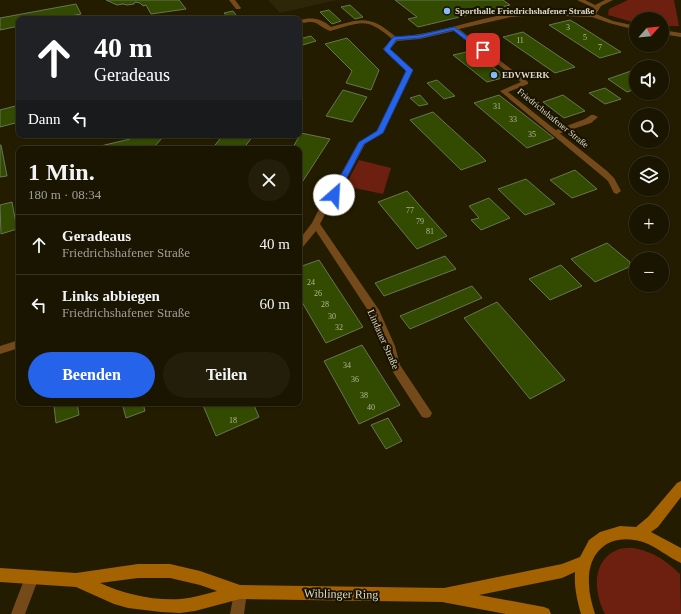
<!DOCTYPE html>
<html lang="de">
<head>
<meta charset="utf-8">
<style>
	:root { --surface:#1a1500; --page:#231e0a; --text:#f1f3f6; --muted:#9f9f99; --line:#383422; --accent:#2563eb }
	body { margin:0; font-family:"Times New Roman",serif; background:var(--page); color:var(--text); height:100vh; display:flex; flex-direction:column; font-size:15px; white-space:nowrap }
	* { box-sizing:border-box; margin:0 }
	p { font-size:13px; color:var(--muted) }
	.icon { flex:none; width:22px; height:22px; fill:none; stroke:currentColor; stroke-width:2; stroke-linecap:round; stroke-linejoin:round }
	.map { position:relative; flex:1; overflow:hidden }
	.sheet { position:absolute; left:16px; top:146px; width:286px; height:260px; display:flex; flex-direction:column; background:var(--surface); border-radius:8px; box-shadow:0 1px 3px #0004,0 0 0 1px var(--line) }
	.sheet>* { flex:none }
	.guide { position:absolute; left:16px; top:16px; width:286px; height:122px; border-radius:8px; box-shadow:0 1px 3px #0004,0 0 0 1px var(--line); background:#202124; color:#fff; overflow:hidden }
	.needle { width:26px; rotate:63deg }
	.tools { position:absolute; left:629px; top:12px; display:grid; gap:8px }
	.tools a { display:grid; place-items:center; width:40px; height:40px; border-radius:50%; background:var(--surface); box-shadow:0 1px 3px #0004,0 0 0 1px var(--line); font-size:20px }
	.pin { position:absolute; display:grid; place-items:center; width:34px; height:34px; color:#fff; margin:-17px; border-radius:8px; box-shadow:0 2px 6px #0006 }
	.me { position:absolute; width:44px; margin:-22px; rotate:26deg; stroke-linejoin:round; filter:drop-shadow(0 0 3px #0008) }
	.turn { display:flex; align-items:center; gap:14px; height:84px; padding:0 12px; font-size:18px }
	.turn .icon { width:52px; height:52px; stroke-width:2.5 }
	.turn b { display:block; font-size:28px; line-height:34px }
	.then { display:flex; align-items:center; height:38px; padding:0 12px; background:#0003; gap:8px; font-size:15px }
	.round { display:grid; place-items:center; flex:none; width:42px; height:42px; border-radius:21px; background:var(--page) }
	.overview { display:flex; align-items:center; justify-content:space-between; height:68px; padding:0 12px }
	h1 { font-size:24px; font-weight:700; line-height:30px }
	.cta { display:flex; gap:8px; margin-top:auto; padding:8px 12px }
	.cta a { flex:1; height:46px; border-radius:24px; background:var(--accent); color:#fff; font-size:16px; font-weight:700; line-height:46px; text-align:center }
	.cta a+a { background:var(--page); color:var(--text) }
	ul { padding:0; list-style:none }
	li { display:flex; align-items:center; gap:12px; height:60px; padding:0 12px; border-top:1px solid var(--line) }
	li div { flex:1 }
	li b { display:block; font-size:15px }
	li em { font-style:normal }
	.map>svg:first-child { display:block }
	.built { fill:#2d2609 }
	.green { fill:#6e2010 }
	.building { fill:#324b00; stroke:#677557 }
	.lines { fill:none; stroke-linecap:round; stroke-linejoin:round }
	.lane { fill:#744a1b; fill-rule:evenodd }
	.street { fill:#744a1b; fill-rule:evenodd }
	.secondary { fill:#a56200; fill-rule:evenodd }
	.route { fill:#2563eb; stroke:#184099 }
	.poi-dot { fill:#87bbfb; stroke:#1a1300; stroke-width:1.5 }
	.labels { text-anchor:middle; stroke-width:4; stroke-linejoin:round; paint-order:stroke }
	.number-label { font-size:8px; fill:#b4b798 }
	.far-poi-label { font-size:9px; font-weight:bold; fill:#dfdbca; stroke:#1a1300; text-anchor:start }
	.far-street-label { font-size:9px; fill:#dfdbca; stroke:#1a1300 }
	.street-label { font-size:10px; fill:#dfdbca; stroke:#1a1300 }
	.near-street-label { font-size:12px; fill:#dfdbca; stroke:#1a1300 }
</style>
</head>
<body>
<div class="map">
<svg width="681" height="614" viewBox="0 0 681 614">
	<rect width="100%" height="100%" fill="#231c00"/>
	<polygon class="built" points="268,0 337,0 280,13"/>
	<g class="green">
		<polygon points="628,0 674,0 679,26 662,26 662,19 636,19 636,23 608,15 609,9"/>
		<polygon points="359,160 391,168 383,194 345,186"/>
		<path d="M633,548C654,552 664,559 680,574L681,614H605C594,593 591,561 617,550C621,548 628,548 633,548Z"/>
	</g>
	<g class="building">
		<polygon points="106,0 179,0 186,9 151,14 146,5 143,6 140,3 135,2 134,4 127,5 123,4 117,5"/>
		<polygon points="395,0 503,0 510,5 418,27 408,19 417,17"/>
		<polygon points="76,4 81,14 55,19 19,19 19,26 0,30 0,18"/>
		<polygon points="350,5 363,17 355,19 341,7"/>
		<polygon points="329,10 341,21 332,24 320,12"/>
		<polygon points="233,11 239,19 229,19 224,13"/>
		<polygon points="570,20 577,24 621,52 600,58 549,25"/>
		<polygon points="523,32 566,61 575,67 555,73 503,37"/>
		<polygon points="311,36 316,41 299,46 299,39"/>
		<polygon points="347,38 379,70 371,90 346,83 352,71 325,44"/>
		<polygon points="641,45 653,45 657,47 649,50"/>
		<polygon points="471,51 480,57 506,77 487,82 453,55"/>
		<polygon points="631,71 636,74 636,89 627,92 608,79"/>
		<polygon points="437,80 455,96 444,99 427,83"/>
		<polygon points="605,88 621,99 605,104 589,93"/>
		<polygon points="343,90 367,97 352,122 326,116"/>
		<polygon points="420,95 428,104 419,106 410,98"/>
		<polygon points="499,95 508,102 554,138 527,148 474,103"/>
		<polygon points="563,95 585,111 564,118 543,102"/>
		<polygon points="19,105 19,122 0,127 0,110"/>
		<polygon points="433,112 479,154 486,161 461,170 410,120"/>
		<polygon points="301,133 330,139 299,187 299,149 292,149"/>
		<polygon points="133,135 165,135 152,149 88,149 130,139"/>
		<polygon points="223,135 254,135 243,149 212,149"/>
		<polygon points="0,145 1,145 7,176 0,177"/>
		<polygon points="575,170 597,189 572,198 550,180"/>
		<polygon points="526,179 555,204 525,215 498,189"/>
		<polygon points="407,191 421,207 447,236 417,249 378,202"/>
		<polygon points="489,198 510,218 481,230 471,220 479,218 469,206"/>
		<polygon points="12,202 17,229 1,234 0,205"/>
		<polygon points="607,243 630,262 629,267 595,282 571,259"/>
		<polygon points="445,256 456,269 384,296 375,283"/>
		<polygon points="319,260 363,327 326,343 299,297 299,267"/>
		<polygon points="561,265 582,286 550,300 529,279"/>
		<polygon points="472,286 482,298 410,329 400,316"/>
		<polygon points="497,302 513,320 565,380 530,399 464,318"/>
		<polygon points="362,345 400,405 359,424 324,361"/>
		<polygon points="62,403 77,403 79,415 56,423 54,406"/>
		<polygon points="122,403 143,403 145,411 126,418"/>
		<polygon points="202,403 253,403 259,417 216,436"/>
		<polygon points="388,418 402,441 386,449 371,425"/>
	</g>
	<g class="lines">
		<g class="lane">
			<polygon points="577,0 585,0 599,7 594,8"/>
			<polygon points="591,115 594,115 598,117 591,123 558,134 552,134 551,132 585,119"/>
			<polygon points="32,570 37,572 39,577 25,614 11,614 27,572"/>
			<polygon points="240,585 245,587 247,592 244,614 230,614 235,587"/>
		</g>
		<g class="street">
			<polygon points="229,0 235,0 241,8 240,9 236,9"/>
			<path d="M605,0H613L601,6L596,14L613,21L636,26V30L609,23L592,17L536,15L511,17L459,29L528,82V84L508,92L607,171L614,178L621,191L617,194L614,193L608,181L601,175L500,91L521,82L454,31L420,39L397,41L390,49L413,70L383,133L365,144L338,195L325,214L320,224L379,310L395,346L400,365L432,413L430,417L426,418L422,417L391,369L385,346L371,315L316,231L302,248L299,249V240L312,223L318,211L330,194L358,143L376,132L407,70L383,49L392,39C365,16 361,23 330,31C314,24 319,19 299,24V20C312,17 321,18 331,27C363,18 370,15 396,37C436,34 472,20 511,13C537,9 564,12 591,13L595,5Z"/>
			<polygon points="662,30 681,33 681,37 662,34"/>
			<polygon points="19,340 19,348 0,354 0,346"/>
		</g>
		<path class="secondary" d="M681,481V497L658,527L651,532L681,548V563C668,557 657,547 643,542C611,532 587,550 589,584C589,594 592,604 595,614H581C577,600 574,587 575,572L562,578L479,595L544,607L549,609L551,614H506L442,602L240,599L195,611L180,613L161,612L128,608L114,604L76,587L0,582V568L76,573L138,564H170L200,571L240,585L444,588L562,564L580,557L589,540L600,532L620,526L636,527L648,517L677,483ZM138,578H170L200,585L217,591C205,594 193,598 181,599C154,601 124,594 100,583Z"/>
	</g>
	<polygon class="route" points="454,27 485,49 485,52 481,52 453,30 420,38 396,40 390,49 413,70 383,133 364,144 338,195 337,197 332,197 330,195 359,142 377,131 406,71 384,50 384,49 393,37 420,35"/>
	<g class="poi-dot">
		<circle cx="447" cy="11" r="4"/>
		<circle cx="494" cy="75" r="4"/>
	</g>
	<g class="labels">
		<g class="number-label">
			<text x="568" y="30">3</text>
			<text x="585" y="40">5</text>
			<text x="520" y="43">11</text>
			<text x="600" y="50">7</text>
			<text x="497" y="109">31</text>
			<text x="513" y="122">33</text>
			<text x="532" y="137">35</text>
			<text x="410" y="213">77</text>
			<text x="420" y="224">79</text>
			<text x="430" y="234">81</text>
			<text x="311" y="285">24</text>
			<text x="318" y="296">26</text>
			<text x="325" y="307">28</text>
			<text x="332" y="319">30</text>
			<text x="339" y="330">32</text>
			<text x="347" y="368">34</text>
			<text x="355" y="382">36</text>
			<text x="364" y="398">38</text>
			<text x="371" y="410">40</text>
			<text x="233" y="423">18</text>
		</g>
		<g class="far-poi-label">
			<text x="455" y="14">Sporthalle Friedrichshafener Straße</text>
			<text x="502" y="78">EDVWERK</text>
		</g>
		<g class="far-street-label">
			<text transform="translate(553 118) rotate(39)" y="3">Friedrichshafener Straße</text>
		</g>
		<g class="street-label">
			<text transform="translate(384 339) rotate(66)" y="4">Lindauer Straße</text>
		</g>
		<g class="near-street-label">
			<text transform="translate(341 594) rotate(1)" y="4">Wiblinger Ring</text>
		</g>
	</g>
</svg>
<div class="tools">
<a><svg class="needle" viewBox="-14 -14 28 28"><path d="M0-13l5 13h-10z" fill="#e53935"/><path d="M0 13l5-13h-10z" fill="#9f9f99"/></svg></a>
<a><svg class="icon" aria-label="sound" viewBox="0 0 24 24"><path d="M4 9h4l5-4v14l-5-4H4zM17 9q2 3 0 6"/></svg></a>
<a><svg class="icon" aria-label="search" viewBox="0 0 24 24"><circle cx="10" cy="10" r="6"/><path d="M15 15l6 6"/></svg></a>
<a><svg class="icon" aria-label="layers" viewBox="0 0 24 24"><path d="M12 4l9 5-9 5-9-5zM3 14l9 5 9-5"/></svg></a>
<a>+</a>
<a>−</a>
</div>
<div class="pin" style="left:483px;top:50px;background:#d93025"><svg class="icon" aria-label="arrive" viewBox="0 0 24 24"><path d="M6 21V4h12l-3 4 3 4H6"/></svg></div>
<svg class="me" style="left:334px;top:195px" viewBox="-20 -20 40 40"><circle r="19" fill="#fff"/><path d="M0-13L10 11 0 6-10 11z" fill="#2563eb"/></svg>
<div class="guide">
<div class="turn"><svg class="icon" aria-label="ahead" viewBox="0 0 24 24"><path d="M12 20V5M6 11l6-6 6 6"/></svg><div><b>40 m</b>Geradeaus</div></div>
<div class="then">Dann<svg class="icon" aria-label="left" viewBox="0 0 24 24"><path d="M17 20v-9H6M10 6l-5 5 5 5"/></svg></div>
</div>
<section class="sheet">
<div class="overview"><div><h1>1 Min.</h1><p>180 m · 08:34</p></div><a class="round"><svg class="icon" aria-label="close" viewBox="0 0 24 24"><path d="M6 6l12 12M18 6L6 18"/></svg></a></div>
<ul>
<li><svg class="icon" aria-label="ahead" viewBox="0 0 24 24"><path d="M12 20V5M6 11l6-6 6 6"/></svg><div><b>Geradeaus</b><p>Friedrichshafener Straße</p></div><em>40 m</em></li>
<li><svg class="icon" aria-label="left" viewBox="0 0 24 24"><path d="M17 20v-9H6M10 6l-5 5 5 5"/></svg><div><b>Links abbiegen</b><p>Friedrichshafener Straße</p></div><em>60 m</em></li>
</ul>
<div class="cta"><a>Beenden</a><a>Teilen</a></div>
</section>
</div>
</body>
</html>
